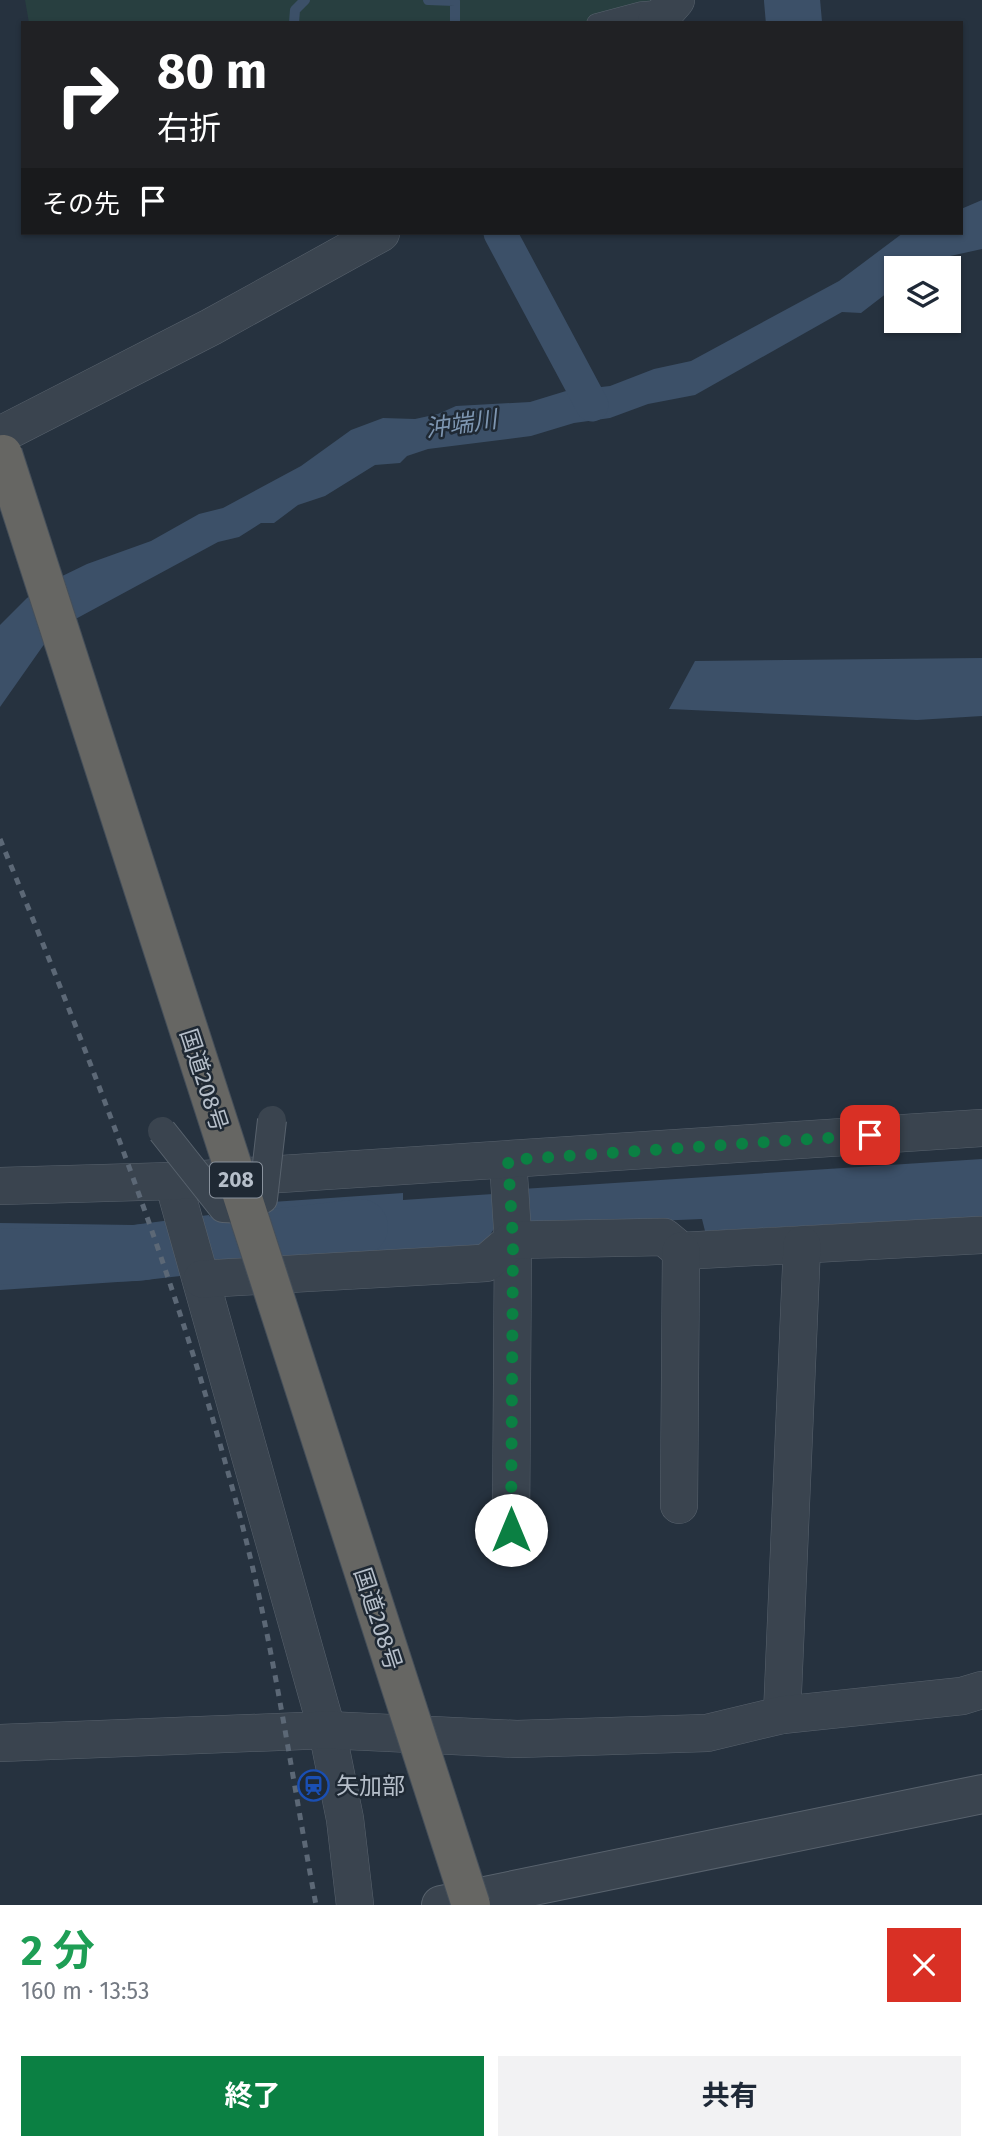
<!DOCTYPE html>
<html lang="ja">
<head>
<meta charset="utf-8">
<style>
	:root { --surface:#fff; --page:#f2f2f3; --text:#1f2937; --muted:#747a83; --accent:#0b8043 }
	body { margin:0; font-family:"Fira Sans","Noto Sans JP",sans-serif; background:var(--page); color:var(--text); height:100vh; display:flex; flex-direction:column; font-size:26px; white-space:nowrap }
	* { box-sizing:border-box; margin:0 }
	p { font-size:23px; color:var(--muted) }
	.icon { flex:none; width:38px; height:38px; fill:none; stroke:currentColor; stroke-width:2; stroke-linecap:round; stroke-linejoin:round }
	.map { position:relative; height:1905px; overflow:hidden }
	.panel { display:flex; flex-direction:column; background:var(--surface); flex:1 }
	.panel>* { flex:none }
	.top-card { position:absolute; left:21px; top:21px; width:942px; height:214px; border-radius:0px; box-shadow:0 2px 5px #0004; background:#202124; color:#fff; overflow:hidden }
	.fabs { position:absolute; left:884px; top:256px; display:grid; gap:14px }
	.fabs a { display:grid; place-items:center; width:77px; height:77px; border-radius:0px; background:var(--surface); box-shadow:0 2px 5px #0004; font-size:35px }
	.pin { position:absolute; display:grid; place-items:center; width:60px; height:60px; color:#fff; margin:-30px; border-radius:14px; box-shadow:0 4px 10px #0006 }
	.me { position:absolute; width:77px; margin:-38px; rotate:0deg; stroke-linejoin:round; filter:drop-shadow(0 0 5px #0008) }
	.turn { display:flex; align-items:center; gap:24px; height:147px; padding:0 21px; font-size:32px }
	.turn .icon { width:91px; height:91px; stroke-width:2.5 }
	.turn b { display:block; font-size:49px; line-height:60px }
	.then { display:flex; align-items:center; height:66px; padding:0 21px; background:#0003; gap:14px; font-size:26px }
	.round { display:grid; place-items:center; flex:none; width:74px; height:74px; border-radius:0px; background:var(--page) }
	.headline { display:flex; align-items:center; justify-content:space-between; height:119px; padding:0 21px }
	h1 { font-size:42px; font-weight:700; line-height:52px; color:#1e9e55 }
	.button { display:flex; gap:14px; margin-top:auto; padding:14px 21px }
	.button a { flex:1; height:80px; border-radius:0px; background:var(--accent); color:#fff; font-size:28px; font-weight:700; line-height:80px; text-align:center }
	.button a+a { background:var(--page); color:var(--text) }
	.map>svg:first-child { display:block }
	.green { fill:#283f40 }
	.water { fill:#3c5068 }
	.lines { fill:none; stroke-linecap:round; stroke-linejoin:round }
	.stream { stroke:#3c5068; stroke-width:10 }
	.canal { stroke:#3c5068; stroke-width:33 }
	.river { stroke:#3c5068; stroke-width:56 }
	.service-casing { stroke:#58626d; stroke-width:19 }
	.minor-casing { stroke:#58626d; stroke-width:38 }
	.tertiary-casing { stroke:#58626d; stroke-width:40 }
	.service { stroke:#3a444f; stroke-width:18 }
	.minor { stroke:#3a444f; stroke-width:37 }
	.tertiary { stroke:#3a444f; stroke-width:38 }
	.rail { stroke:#5c6876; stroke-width:5; stroke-dasharray:7 7; stroke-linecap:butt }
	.pedestrian-bridge-casing { stroke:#58626d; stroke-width:30; stroke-linecap:butt }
	.trunk-bridge-casing { stroke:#454f5a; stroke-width:40; stroke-linecap:butt }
	.pedestrian-bridge { stroke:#3a444f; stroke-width:28 }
	.trunk-bridge { stroke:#666663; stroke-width:38 }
	.route { stroke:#0b8043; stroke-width:12; stroke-dasharray:0 21.6 }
	.labels { text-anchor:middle; stroke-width:5; stroke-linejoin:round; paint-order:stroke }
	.shield { fill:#1f2934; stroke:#89929d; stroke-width:2 }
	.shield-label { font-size:21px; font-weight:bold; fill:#b6bfca }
	.street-label { font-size:23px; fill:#b6bfca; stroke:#1f2934 }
	.poi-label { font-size:23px; fill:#b6bfca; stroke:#1f2934; text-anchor:start }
	.water-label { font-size:24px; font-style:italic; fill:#7e96b1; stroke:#1f2934 }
</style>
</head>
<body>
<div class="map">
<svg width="982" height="1905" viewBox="0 0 982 1905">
	<rect width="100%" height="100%" fill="#26323f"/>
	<polygon class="green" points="25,0 655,0 633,23 29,23"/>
	<g class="water">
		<polygon points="982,200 982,249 923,262 915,268 896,268 896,286 861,313 842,312 695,395 648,404 610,418 574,423 531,436 428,449 407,456 400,463 375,465 325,496 298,505 274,523 261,523 239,537 218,542 70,622 45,643 0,707 0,625 27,598 52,581 87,564 151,541 199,514 223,508 301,466 351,430 383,418 415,419 438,414 456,406 530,402 566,391 610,386 654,369 691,361 839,281 903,233 961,233 961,209"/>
		<polygon points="982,658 982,716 917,720 669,709 695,661"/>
		<polygon points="982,1159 982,1217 705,1231 702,1219 536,1226 526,1217 522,1189"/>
		<polygon points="403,1193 403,1200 493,1194 495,1227 482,1248 294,1261 272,1202"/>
		<polygon points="209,1215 225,1264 147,1280 0,1290 0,1223 133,1225"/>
	</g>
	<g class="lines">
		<g class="stream">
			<polyline points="428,0 455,1 455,23"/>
			<polyline points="294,23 295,10 305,0"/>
		</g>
		<polyline class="canal" points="500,233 592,405"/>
		<g class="river">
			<polyline points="792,0 794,23"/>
			<polyline points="0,1257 136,1253 360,1227"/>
		</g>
		<defs>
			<polyline id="service" points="596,23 641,11 665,9"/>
			<g id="minor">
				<polyline points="656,23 676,0"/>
				<polyline points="0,435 211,327 381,233"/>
				<polyline points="508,1160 513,1240 511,1529"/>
				<polyline points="173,1181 327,1730 345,1819 355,1905"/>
				<polyline points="0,1186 173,1181 982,1128"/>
				<polyline points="202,1279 486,1263 513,1240 664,1237 681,1251 982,1235"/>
				<polyline points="679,1505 681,1251"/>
				<polyline points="782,1715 802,1245"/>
				<polyline points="0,1743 327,1730 517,1739 707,1733 782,1715 962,1696 982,1690"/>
			</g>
			<polyline id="tertiary" points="441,1905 982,1794"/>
		</defs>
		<use href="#service" class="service-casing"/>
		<use href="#minor" class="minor-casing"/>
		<use href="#tertiary" class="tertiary-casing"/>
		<use href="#service" class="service"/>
		<use href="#minor" class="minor"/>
		<use href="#tertiary" class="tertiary"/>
		<path class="rail" d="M0,839C91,1059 177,1279 238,1509C273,1639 291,1773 316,1905"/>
		<defs>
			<polyline id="pedestrian-bridge" points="162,1131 223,1208 245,1209 263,1199 272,1120"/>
			<polyline id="trunk-bridge" points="3,454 471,1905"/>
		</defs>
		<use href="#pedestrian-bridge" class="pedestrian-bridge-casing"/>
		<use href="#trunk-bridge" class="trunk-bridge-casing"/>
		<use href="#pedestrian-bridge" class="pedestrian-bridge"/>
		<use href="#trunk-bridge" class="trunk-bridge"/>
	</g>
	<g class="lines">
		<polyline class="route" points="511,1530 513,1240 508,1160 870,1135"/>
	</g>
	<defs>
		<symbol id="station-ring" viewBox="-11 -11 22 22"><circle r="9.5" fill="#1f2934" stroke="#1a4fb4" stroke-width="1.5"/><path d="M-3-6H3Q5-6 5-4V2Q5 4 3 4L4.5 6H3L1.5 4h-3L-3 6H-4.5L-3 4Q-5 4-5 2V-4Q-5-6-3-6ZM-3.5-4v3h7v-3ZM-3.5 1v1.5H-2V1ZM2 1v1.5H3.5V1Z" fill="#1a4fb4"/></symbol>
	</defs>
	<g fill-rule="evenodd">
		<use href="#station-ring" x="296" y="1768" width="35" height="35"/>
	</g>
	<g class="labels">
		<rect class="shield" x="210" y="1162.5" width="52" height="35" rx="5"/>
		<g class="shield-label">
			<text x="236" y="1187">208</text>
		</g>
		<g class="street-label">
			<text transform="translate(204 1080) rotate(72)" y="8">国道208号</text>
			<text transform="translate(378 1619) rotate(72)" y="8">国道208号</text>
		</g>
		<g class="poi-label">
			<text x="336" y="1794">矢加部</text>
		</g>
		<g class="water-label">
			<text transform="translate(461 424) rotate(-8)" y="8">沖端川</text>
		</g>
	</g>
</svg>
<div class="fabs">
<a><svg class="icon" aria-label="layers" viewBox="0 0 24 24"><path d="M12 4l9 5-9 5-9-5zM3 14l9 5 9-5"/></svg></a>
</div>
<div class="pin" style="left:870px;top:1135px;background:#d93025"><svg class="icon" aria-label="arrive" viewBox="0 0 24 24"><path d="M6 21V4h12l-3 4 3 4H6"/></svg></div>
<svg class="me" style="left:511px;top:1530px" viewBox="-20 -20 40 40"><circle r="19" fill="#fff"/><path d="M0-13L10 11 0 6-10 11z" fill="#0b8043"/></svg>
<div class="top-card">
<div class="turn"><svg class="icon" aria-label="right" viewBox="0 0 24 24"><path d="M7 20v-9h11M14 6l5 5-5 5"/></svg><div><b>80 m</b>右折</div></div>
<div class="then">その先<svg class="icon" aria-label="arrive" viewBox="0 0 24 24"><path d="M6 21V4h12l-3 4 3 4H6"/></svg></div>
</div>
</div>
<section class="panel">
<div class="headline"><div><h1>2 分</h1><p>160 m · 13:53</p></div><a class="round" style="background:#d93025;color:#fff"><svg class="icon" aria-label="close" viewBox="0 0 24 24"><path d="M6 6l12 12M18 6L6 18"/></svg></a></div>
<div class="button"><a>終了</a><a>共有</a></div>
</section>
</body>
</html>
